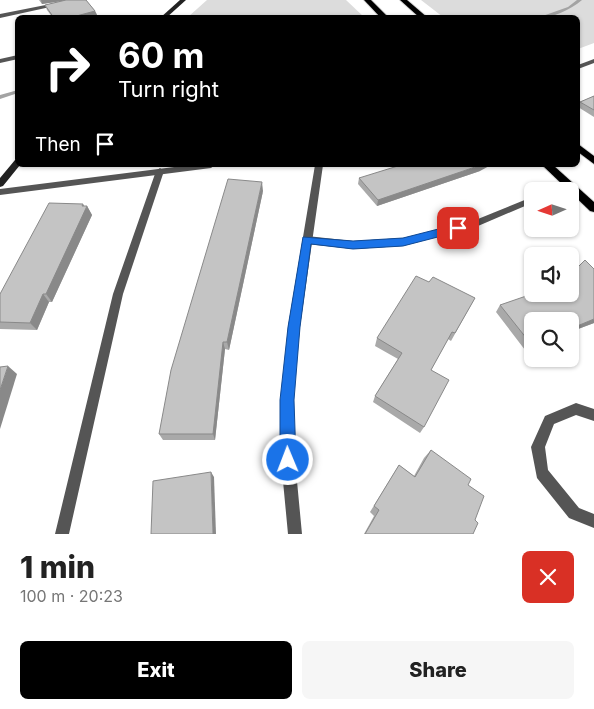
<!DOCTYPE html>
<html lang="en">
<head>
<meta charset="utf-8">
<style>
	:root { --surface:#fff; --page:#f6f6f6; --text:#222; --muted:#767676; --accent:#000 }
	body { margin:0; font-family:Inter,sans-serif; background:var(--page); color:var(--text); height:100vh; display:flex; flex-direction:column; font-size:19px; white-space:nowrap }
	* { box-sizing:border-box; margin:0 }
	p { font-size:16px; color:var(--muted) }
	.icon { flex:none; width:28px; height:28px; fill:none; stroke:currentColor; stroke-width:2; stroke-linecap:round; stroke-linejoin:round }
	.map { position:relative; height:534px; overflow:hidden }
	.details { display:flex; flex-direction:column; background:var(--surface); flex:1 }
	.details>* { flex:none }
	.guide { position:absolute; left:15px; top:15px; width:565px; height:152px; border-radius:8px; box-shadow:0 1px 4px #0004; background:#000; color:#fff; overflow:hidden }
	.needle { width:32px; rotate:267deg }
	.buttons { position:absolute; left:524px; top:182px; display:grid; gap:10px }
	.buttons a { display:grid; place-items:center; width:55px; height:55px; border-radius:8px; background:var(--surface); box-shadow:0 1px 4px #0004; font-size:25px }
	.pin { position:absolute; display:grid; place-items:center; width:42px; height:42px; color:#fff; margin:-21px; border-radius:10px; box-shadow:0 2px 8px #0006 }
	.me { position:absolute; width:55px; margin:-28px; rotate:359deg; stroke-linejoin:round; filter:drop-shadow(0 0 4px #0008) }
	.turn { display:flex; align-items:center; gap:18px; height:105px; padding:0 20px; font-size:22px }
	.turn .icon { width:65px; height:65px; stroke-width:2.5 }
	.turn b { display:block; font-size:35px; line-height:42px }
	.then { display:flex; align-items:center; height:48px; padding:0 20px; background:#0003; gap:10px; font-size:19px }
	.round { display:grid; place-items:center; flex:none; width:52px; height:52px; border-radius:8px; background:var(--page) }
	.headline { display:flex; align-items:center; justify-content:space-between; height:85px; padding:0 20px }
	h1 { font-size:30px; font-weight:800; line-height:38px }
	.primary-button { display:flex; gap:10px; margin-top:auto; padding:10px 20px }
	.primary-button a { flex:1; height:58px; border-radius:8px; background:var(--accent); color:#fff; font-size:20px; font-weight:800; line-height:58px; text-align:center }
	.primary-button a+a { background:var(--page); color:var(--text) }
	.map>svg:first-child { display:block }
	.green { fill:#dcdcdc }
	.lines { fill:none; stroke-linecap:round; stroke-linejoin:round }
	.stream { fill:#a3a3a3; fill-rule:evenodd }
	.primary-casing { stroke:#dbdbdb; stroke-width:2 }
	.lane { fill:#555; fill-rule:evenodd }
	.street { fill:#555; fill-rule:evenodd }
	.secondary { fill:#222; fill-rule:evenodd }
	.primary { fill:#000; fill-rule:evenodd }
	.wall { fill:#a9a9a9 }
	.shaded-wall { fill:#898989 }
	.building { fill:#c4c4c4; stroke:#898989 }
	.route { fill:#1a73e8; stroke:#114b97 }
</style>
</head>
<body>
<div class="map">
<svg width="594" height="534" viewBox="0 0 594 534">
	<rect width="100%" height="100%" fill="#fff"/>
	<g class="green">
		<polygon points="207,0 346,0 364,17 188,17"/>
		<polygon points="421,0 594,0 594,43 578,49 578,18 443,17"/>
	</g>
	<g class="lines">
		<g class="stream">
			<path d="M577,0H582C570,10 553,18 537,18L568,7Z"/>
			<polygon points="18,90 18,93 0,99 0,95"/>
		</g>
		<defs>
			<g id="primary">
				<polygon points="364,0 371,0 389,18 381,18"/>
				<polygon points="400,0 407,0 428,18 420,18"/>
				<polygon points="578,144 594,156 594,164 578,152"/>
				<polygon points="542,165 553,165 594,202 594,212 590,211"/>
			</g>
		</defs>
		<use href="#primary" class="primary-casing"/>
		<g class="lane">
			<polygon points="18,55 18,59 0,63 0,59"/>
			<polygon points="160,168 164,171 123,294 69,534 55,534 113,294 156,171"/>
			<path d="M569,182L572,183L573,185C567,191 558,192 550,191L551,189Z"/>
			<polygon points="532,197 532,203 478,226 403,246 353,249 307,244 302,240 307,236 353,241 403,238 473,221"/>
		</g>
		<g class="street">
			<polygon points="71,0 82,0 0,18 0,14"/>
			<polygon points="594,59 594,63 578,69 578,65"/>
			<polygon points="190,165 215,165 211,168 0,195 0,189"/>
			<polygon points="315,165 323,165 300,327 293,400 295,460 302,534 288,534 281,460 281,400 288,327"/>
			<polygon points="576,403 594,409 594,421 576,415 554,424 545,447 548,470 579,508 594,514 594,528 569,518 537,478 531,447 545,416"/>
		</g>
		<g class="secondary">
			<polygon points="180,0 186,0 166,18 160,18"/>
			<polygon points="15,160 18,160 18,165 20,165 3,186 0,187 0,178"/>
		</g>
		<use href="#primary" class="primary"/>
	</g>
	<g class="wall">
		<polygon points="39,0 86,0 95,11 97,15 88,18 53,18 47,10 45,5 62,1 42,4"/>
		<polygon points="594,96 594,117 578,107 580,102"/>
		<polygon points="480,171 377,206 358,184 359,178"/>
		<polygon points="263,191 229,350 225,349 215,440 163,440 159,434"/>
		<polygon points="84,206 87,206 92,215 52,302 49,302 37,330 0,329 0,294"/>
		<polygon points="585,260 594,323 570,332 570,321 532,321 532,347 525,350 496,312 500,305 570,294 570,275"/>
		<polygon points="429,282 475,298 451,341 448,339 431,370 424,427 420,433 373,402 375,396 398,359 375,346 377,338"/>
		<polygon points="431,450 468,485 475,520 473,534 364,534 374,516 370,512 399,465 414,476 424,458"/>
	</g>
	<g class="shaded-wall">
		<polygon points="41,0 68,0 42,4"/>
		<polygon points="95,11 97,15 88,18 69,18"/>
		<polygon points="481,165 491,165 480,171 377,206 378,200"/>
		<polygon points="262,182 263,191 229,350 227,342"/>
		<polygon points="83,204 86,209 87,206 92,215 52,302 46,294"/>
		<polygon points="43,294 49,302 37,330 30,323"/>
		<polygon points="594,319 594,323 570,332 570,329"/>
		<polygon points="223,342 225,349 215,440 213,434"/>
		<polygon points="532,343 532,347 525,350"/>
		<polygon points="8,366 17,374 0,429 0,390"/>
		<polygon points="211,472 214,477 216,534 213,534"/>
	</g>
	<g class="building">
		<polygon points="66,0 86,0 95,11 69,18 54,18 45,5"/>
		<polygon points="594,96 594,110 580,102"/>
		<polygon points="401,165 481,165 378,200 359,178"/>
		<polygon points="228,179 262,182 227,342 223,342 213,434 159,434 171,370"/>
		<polygon points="49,203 83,204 82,206 87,206 46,294 43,294 30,323 0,322 0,294"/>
		<polygon points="585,260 594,269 594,319 570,329 570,321 532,321 532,343 531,344 500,305 532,294 570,294 570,280 577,278 572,273"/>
		<polygon points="416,276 429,282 433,277 475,298 455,333 452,332 431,370 449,380 424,427 375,396 402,353 377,338"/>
		<polygon points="8,366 0,390 0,367"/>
		<polygon points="431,450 471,479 468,485 484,496 475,520 478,523 473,534 365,534 379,510 374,506 399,465 415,477"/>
		<polygon points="211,472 213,534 151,534 153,481"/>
	</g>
	<polygon class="route" points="458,224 461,226 463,228 461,231 403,246 353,249 311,244 300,327 294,400 296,460 293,466 288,468 283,466 280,460 280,400 288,327 303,237 353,241 403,238"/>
</svg>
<div class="buttons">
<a><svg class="needle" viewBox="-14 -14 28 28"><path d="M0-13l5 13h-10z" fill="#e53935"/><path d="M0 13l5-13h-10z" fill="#767676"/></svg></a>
<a><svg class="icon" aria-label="sound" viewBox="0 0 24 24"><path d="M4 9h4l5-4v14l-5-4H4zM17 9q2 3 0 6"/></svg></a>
<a><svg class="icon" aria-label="search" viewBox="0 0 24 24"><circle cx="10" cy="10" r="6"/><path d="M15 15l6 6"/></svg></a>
</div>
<div class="pin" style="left:458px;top:228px;background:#d93025"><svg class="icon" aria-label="arrive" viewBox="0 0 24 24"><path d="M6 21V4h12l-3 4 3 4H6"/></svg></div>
<svg class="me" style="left:288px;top:460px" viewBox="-20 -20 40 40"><circle r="17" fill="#1a73e8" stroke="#fff" stroke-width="3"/><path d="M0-11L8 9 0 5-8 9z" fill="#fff"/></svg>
<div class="guide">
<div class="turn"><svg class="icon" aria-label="right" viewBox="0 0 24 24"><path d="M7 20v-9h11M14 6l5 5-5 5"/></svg><div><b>60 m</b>Turn right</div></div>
<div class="then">Then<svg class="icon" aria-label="arrive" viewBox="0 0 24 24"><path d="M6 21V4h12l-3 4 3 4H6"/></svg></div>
</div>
</div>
<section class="details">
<div class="headline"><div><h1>1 min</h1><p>100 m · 20:23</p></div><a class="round" style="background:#d93025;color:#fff"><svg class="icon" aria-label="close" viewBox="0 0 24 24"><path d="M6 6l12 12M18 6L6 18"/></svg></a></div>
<div class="primary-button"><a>Exit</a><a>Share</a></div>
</section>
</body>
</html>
